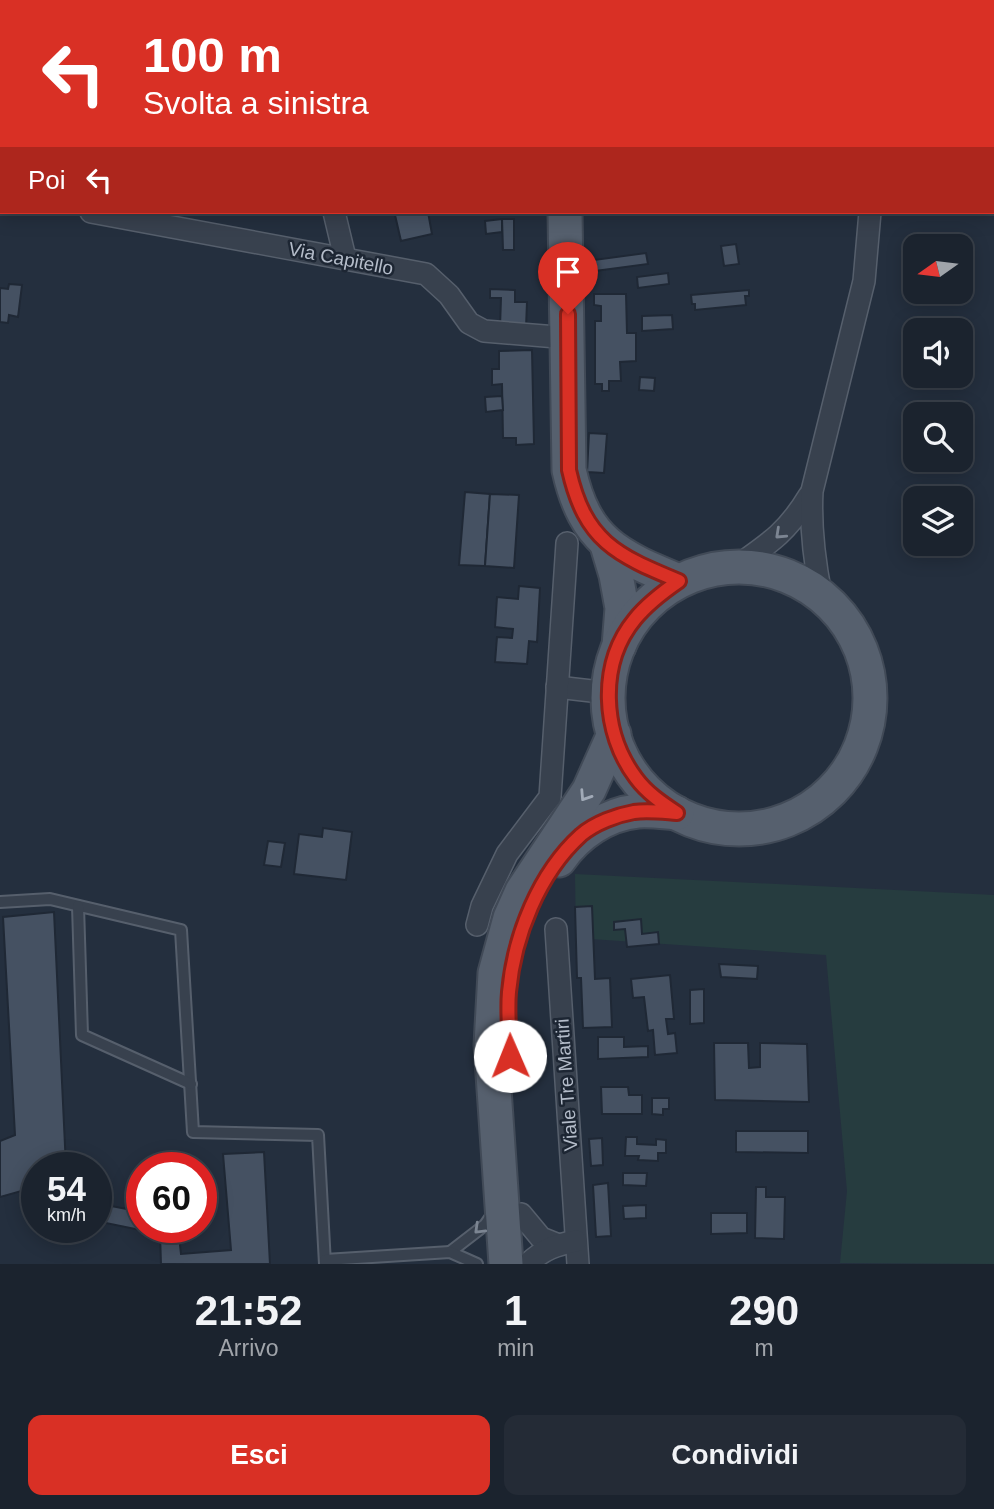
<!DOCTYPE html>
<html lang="it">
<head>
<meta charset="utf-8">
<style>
	:root { --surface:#1b232e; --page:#242b36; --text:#f1f3f6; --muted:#a0a4aa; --line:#39404a; --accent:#d93025 }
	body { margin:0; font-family:Helvetica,sans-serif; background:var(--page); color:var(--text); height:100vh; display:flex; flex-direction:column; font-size:26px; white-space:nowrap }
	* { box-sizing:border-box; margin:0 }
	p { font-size:23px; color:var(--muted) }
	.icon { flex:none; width:38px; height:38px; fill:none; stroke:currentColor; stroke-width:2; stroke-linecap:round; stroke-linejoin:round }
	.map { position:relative; height:1264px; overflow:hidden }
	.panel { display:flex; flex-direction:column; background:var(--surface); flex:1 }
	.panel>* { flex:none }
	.hud { position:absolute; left:0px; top:0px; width:994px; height:214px; box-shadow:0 4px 18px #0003,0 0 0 2px var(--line); background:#d93025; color:#fff; overflow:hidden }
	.needle { width:46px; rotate:256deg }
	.buttons { position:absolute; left:903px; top:234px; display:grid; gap:14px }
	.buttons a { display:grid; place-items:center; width:70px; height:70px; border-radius:14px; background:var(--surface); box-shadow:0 4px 18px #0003,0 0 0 2px var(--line); font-size:35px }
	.speed { position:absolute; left:21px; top:1152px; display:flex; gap:14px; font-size:35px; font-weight:700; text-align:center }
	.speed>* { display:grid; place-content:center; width:91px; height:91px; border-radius:50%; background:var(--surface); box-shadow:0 4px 18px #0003,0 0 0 2px var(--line); line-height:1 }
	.speed small { font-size:18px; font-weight:400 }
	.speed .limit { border:10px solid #d22; background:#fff; color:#111 }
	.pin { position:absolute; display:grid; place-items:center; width:60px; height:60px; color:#fff; margin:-72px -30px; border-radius:50% 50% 50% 0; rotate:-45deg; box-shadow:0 0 7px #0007 }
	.pin .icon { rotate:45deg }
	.me { position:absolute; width:77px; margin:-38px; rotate:359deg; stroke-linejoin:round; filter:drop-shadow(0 0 5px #0008) }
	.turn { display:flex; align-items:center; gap:24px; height:147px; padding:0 28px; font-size:32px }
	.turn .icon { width:91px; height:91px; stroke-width:2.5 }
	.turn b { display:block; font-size:49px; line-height:60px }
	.then { display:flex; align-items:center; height:66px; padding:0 28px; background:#0003; gap:14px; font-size:26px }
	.eta { display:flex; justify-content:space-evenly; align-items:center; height:119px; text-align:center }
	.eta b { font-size:42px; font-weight:700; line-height:49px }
	.button { display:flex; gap:14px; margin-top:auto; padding:14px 28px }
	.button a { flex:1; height:80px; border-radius:14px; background:var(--accent); color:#fff; font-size:28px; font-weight:700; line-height:80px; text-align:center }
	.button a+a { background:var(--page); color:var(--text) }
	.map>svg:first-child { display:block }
	.green { fill:#263c3f }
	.building { fill:#455162; stroke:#1f2835; stroke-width:2 }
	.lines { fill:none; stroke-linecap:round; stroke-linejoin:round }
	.service-casing { stroke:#565f6c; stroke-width:14 }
	.minor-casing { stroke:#565f6c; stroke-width:24 }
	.primary-casing { stroke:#414a57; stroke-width:37 }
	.service { stroke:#38414e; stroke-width:10 }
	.minor { stroke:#38414e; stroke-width:21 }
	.primary { stroke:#56606e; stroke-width:33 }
	.oneway { stroke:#7c8592 }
	.oneway2 { stroke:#a1aab7 }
	.route-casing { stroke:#8d1f18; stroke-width:18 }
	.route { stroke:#d93025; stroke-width:12 }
	.labels { text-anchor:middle; stroke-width:5; stroke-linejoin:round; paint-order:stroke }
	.street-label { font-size:19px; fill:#b4bcc9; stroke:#1d2633 }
</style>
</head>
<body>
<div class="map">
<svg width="994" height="1264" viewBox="0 0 994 1264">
	<rect width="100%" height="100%" fill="#242f3e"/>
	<polygon class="green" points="575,874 994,895 994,1264 840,1263 847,1191 826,955 576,938"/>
	<g class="building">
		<polygon points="409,212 428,212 432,234 401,241 395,215"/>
		<polygon points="502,219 502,232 486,234 485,221"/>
		<polygon points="502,219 514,219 514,250 503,250"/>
		<polygon points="736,244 739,264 724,266 721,246"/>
		<polygon points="646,253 648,264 580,273 579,262"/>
		<polygon points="668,273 669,284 638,288 637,277"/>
		<polygon points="9,284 22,285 18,317 9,315 8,323 0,322 0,288 8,289"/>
		<polygon points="490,289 515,290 515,302 527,302 526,328 500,327 501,298 490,298"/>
		<polygon points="749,290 749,296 745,296 746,305 695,310 695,304 692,304 691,295"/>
		<polygon points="594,294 626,294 627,333 636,333 636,361 620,362 621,381 609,381 609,391 602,391 602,384 595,384 595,321 601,321 601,306 594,305"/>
		<polygon points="672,315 673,329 642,331 642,316"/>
		<polygon points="532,350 534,444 516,445 516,438 503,438 502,384 492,385 492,369 499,369 499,351"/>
		<polygon points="640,377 655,378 654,391 639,390"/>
		<polygon points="502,396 503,410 486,412 485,397"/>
		<polygon points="589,433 607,434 604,473 587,472"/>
		<polygon points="465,492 490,494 485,566 459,565"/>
		<polygon points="490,494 519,495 514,568 485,566"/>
		<polygon points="519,586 540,588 537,642 529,641 527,664 495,662 497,637 512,638 513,629 495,627 497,597 518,599"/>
		<polygon points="323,828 352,832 346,880 294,874 299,834 322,837"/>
		<polygon points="268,841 285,843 281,867 264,865"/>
		<polygon points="592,906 595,979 610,978 612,1027 583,1028 581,978 577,978 575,907"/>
		<polygon points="54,912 66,1167 37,1167 37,1208 33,1208 32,1188 0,1197 0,1141 15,1135 3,917"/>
		<polygon points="641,919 642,934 658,932 659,944 627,947 625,929 614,930 614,922"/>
		<polygon points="719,964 758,966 757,979 721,977"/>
		<polygon points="670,975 674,1019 666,1019 668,1034 675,1033 677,1053 655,1055 653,1030 648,1031 644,997 633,998 631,979"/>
		<polygon points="704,989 704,1023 690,1024 690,990"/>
		<polygon points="598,1037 624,1037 624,1047 648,1046 648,1057 598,1059"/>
		<polygon points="714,1043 748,1043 749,1068 760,1067 760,1043 807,1044 809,1102 715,1100"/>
		<polygon points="601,1087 628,1087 629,1095 642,1095 642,1114 602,1114"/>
		<polygon points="652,1098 669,1098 669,1109 663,1109 663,1115 652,1114"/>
		<polygon points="736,1131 808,1131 808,1153 736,1152"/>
		<polygon points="626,1137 637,1137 637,1144 656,1145 656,1139 666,1140 666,1153 658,1153 658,1161 638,1160 639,1156 625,1156"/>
		<polygon points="602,1138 603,1165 591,1166 589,1139"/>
		<polygon points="264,1152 270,1264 161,1264 160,1234 96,1221 96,1203 142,1212 142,1227 178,1227 181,1254 231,1250 223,1154"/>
		<polygon points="623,1173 647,1173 646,1186 623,1185"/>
		<polygon points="608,1183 611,1236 596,1237 593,1185"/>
		<polygon points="756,1187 766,1187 766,1197 785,1197 784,1239 755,1238"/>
		<polygon points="646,1205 646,1218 624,1219 623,1206"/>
		<polygon points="711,1213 747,1213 747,1233 711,1234"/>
	</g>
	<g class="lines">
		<defs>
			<g id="service">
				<polyline points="768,0 769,2"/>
				<polyline points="992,166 994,166"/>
				<polyline points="0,902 50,899 181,930 193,1132 318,1135 325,1264"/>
				<polyline points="78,906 82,1035 191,1084"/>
				<polyline points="450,1252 485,1225 494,1212"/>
				<polyline points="325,1260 450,1252 477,1264"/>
			</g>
			<g id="minor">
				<polyline points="287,0 287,2"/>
				<polyline points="73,2 74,0"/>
				<polyline points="0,111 2,108"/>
				<polyline points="0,195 2,195"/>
				<polyline points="91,212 426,274 449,295 469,323 484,331 569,338"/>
				<polyline points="334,212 345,258"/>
				<path d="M737,566C770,543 788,531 809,496"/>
				<path d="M821,595C814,559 810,527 812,491L864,281L870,212"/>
				<polyline points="557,687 609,693"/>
				<polyline points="477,925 482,906 507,854 550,797 567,543"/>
				<polyline points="556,929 578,1264"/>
				<polyline points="521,1214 541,1238 556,1244"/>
				<path d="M528,1264C543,1249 556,1245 576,1241"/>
			</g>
			<g id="primary">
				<polyline points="553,0 553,2"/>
				<path d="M565,212L569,470C585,541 616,555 679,581"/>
				<polyline points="607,545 616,575 622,608 619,646"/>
				<circle cx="739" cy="698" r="131"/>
				<path d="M559,860C577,834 606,814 638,811C650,810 664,812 677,813"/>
				<polyline points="506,1264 491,1045 495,973 510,918 522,891 589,790 614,734"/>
			</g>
		</defs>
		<use href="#service" class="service-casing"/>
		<use href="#minor" class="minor-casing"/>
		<use href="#primary" class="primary-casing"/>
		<use href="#service" class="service"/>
		<use href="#minor" class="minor"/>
		<use href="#primary" class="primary"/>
	</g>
	<defs><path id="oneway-chevron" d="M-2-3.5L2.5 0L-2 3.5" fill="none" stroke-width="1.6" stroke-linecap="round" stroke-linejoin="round" transform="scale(1.75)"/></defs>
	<g class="oneway">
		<use href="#oneway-chevron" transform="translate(780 534) rotate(137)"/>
		<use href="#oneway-chevron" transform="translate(479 1229) rotate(136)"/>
	</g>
	<use class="oneway2" href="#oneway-chevron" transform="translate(585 796) rotate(123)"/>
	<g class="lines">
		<defs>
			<path id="route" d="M510,1056C510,1035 507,1013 509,992C514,936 539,873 581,835C595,823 617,815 634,812C648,810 663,812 677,813C662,803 647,793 636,778C602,733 598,664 635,619C648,603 663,592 679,581C616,555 585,541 569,470L568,314"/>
		</defs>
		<use href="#route" class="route-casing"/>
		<use href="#route" class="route"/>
	</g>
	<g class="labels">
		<g class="street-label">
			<text transform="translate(341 258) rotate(11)" y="7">Via Capitello</text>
			<text transform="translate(566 1085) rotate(-94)" y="7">Viale Tre Martiri</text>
		</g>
	</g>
</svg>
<div class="buttons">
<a><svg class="needle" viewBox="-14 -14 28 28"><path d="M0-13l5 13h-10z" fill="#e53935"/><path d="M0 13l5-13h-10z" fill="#a0a4aa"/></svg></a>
<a><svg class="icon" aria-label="sound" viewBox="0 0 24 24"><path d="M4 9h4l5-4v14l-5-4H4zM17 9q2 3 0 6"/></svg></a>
<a><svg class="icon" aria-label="search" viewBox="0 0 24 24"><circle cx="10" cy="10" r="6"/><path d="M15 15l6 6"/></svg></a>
<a><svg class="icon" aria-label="layers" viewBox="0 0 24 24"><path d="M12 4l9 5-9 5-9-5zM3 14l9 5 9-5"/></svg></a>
</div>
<div class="speed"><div>54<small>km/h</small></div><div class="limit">60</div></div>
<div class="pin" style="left:568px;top:314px;background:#d93025"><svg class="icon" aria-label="arrive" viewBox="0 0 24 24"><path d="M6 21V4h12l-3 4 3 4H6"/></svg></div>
<svg class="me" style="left:510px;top:1056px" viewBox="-20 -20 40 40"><circle r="19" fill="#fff"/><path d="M0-13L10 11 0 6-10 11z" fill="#d93025"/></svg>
<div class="hud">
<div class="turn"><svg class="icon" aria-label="left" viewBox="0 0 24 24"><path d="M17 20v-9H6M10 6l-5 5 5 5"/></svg><div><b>100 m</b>Svolta a sinistra</div></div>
<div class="then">Poi<svg class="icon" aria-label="left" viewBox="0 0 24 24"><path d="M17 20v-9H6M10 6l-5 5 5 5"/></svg></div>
</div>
</div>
<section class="panel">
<div class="eta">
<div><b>21:52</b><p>Arrivo</p></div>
<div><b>1</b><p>min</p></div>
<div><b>290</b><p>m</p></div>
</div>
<div class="button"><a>Esci</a><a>Condividi</a></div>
</section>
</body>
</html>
